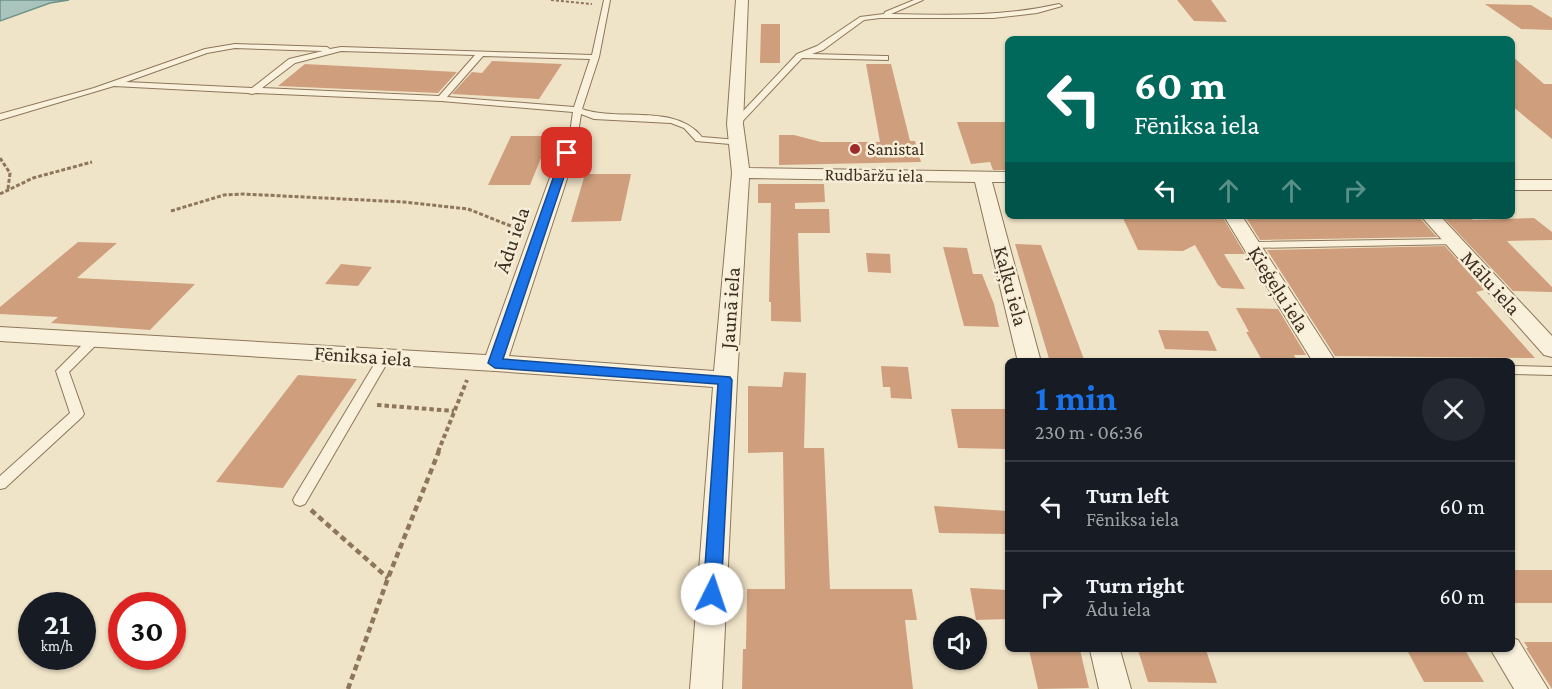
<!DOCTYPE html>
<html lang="en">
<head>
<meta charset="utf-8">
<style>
	:root { --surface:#171b24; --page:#242831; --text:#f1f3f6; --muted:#9ea1a6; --line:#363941; --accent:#1a73e8 }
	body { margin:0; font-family:"Crimson Pro",serif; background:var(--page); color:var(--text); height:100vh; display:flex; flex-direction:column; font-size:22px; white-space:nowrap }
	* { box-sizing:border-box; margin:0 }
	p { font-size:20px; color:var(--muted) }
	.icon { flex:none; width:33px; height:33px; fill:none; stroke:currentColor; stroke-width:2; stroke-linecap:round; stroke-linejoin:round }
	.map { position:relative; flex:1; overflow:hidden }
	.side { position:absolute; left:1005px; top:358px; width:510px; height:294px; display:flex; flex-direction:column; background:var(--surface); border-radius:9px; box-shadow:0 2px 4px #0004 }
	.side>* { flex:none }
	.guide { position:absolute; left:1005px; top:36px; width:510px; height:183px; border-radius:9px; box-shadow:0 2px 4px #0004; background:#00695c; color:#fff; overflow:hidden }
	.buttons { position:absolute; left:933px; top:616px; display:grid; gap:12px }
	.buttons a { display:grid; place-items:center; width:54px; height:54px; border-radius:50%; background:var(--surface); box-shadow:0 2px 4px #0004; font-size:30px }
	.speed { position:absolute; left:18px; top:592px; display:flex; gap:12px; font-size:30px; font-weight:700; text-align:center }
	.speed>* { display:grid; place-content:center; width:78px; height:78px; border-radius:50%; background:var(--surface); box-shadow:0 2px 4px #0004; line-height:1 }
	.speed small { font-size:15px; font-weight:400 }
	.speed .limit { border:9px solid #d22; background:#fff; color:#111 }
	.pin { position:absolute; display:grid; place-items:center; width:51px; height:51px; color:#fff; margin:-26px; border-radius:12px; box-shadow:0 3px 9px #0006 }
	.me { position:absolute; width:66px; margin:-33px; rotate:4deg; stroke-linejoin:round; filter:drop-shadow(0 0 4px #0008) }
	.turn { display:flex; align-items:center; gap:21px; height:126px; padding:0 30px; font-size:27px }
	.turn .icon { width:78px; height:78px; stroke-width:2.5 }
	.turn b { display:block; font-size:42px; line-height:51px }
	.lanes { display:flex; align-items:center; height:57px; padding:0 30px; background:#0003; justify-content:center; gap:30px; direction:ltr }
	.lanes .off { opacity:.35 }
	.round { display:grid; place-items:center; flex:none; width:63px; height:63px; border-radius:32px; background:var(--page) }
	.overview { display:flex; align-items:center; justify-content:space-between; height:102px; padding:0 30px }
	h1 { font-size:36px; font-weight:700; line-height:45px; color:var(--accent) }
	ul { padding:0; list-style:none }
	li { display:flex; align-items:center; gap:18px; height:90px; padding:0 30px; border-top:2px solid var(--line) }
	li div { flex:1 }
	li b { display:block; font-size:22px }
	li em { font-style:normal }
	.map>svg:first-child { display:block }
	.water { fill:#a9c4bc; stroke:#6f938a; stroke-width:1.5 }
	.building { fill:#cf9f7d }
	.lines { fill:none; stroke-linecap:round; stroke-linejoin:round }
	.service-casing { stroke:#8d765c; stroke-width:2 }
	.minor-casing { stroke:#8d765c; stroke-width:2 }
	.path-far3 { stroke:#8d765c; stroke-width:2; stroke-dasharray:3 2; stroke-linecap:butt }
	.path-far2 { stroke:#8d765c; stroke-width:3; stroke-dasharray:4 2; stroke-linecap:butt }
	.path-far1 { stroke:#8d765c; stroke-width:4; stroke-dasharray:4.5 3; stroke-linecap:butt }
	.path { stroke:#8d765c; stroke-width:4.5; stroke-dasharray:6 4; stroke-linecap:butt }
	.service { fill:#faf1dc; fill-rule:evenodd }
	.minor { fill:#faf1dc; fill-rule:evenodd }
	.route { fill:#1a73e8; stroke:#114b97; stroke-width:1.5 }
	.poi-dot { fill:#9e2a2b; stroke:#f7eed8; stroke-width:2 }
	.labels { text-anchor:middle; stroke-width:5; stroke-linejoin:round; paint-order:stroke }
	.far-poi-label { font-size:18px; fill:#3d2e20; stroke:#f7eed8; text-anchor:start }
	.far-street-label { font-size:18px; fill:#3d2e20; stroke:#f7eed8 }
	.street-label { font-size:21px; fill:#3d2e20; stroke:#f7eed8 }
</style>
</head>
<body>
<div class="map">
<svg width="1552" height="689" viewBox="0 0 1552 689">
	<rect width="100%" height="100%" fill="#f0e4c8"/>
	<polygon class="water" points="0,0 69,0 50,3 0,21"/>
	<g class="building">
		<polygon points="1177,0 1211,0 1227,22 1194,21"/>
		<polygon points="1485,4 1531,5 1552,18 1552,30 1521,29"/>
		<polygon points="761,24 780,24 780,63 760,63"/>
		<polygon points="1512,56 1544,84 1552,84 1552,139 1512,106"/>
		<polygon points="492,61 562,64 539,99 452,94 472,72 482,73"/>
		<polygon points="305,64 457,72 438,93 278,86"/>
		<polygon points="866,64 891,64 910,141 915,141 921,162 779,165 779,135 794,135 821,142 880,142"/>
		<polygon points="957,122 1008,122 1008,170 993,170 990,162 971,164"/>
		<polygon points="511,136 550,136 530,185 488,185"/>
		<polygon points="585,174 631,174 621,221 571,222"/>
		<polygon points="758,184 824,184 825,202 795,203 795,209 829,209 830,233 798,233 801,322 771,321 771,302 769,302 771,203 758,203"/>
		<polygon points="1122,216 1222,216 1245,254 1224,254 1245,289 1222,288 1218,285 1195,245 1183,251 1138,250"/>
		<polygon points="1245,216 1419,217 1437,237 1260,240"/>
		<polygon points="1444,218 1471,218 1473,220 1534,218 1552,232 1552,240 1507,241 1552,287 1552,292 1513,291"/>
		<polygon points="78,242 117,243 77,278 195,284 150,330 51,323 58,317 0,314 0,307"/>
		<polygon points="1015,244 1041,245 1085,362 1050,362"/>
		<polygon points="1445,246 1484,290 1476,292 1535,358 1335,356 1267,250"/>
		<polygon points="943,247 967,248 973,274 982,274 994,304 999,327 964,326"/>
		<polygon points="866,253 890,254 891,273 868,272"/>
		<polygon points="341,264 372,267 358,286 325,284"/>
		<polygon points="1236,308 1278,309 1306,355 1294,355 1298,362 1263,362 1246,332 1249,332"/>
		<polygon points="1158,330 1208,331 1217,351 1165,349"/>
		<polygon points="881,366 908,367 912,399 891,398 890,387 883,387"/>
		<polygon points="784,372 806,373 804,448 824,448 830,589 912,589 917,620 905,620 913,689 742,689 743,649 746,649 747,589 785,589 783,452 748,453 748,386 782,387"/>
		<polygon points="298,375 357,379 283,488 216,482"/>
		<polygon points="951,409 1008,409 1008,449 958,448"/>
		<polygon points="934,506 1008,511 1008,534 939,533"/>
		<rect x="1512" y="570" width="40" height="33"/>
		<polygon points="970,588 1008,590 1008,619 976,620"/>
		<polygon points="1524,642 1552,642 1552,689 1526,648 1528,648"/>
		<polygon points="1029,650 1080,650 1089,688 1038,689"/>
		<polygon points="1138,650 1206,650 1217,683 1148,682"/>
		<polygon points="1407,650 1465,650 1484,682 1424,682"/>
	</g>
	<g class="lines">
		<defs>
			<g id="service">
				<path d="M604,0H610L599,57L582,109C619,122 675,103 702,137L738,140L741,141V145L696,141L684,128L671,123L594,119L581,114L578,133L574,136L570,133L573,112L441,101L256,93L252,94L248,93L114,86L0,120V114L94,88L205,49L235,44L327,47L330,49L341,47L592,55ZM235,48L323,51L289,59L252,88L126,82L207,53ZM341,51L475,55L439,96L262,88L295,63ZM483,56L590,59L574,107L447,97Z"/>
				<path d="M914,0H923L891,14C948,15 1003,17 1059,4L1062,6L1037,13L993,18H880L864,20L823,50L812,54L885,56H888V60L802,58L738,126L731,124L797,54L817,46L860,17L884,14L885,12Z"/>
				<polygon points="1454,239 1458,240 1459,242 1458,244 1251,248 1246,245 1251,242"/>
				<polygon points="96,334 100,335 102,338 100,341 69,372 84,414 82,417 5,488 0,489 0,476 70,413 56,371 92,335"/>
				<polygon points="384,354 390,358 305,504 300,506 295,504 293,500 295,496 378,358"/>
				<polygon points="1512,366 1552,367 1552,375 1512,374"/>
			</g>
			<g id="minor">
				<polygon points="736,0 748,0 743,124 749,168 1008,172 1008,182 992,182 1041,362 1018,362 975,182 749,178 737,380 722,689 690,689 713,387 495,371 0,341 0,327 486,355 566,133 574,128 582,133 509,356 714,371 732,173 727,124"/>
				<rect x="1512" y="180" width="40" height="10"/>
				<polygon points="1224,216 1242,216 1336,362 1313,362"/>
				<polygon points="1421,216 1440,216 1552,336 1552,357 1544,355"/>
				<polygon points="1512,638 1518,640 1548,689 1514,689 1491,650 1512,650"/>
				<polygon points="1090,650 1120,650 1131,689 1099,689"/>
			</g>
		</defs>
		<use href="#service" class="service-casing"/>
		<use href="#minor" class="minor-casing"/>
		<polyline class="path-far3" points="551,0 592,4"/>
		<g class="path-far2">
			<polyline points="0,158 10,173 8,189"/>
			<polyline points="0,194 33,178 92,162"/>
			<polyline points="171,211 224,195 243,194 404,202 468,209 521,230"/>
		</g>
		<g class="path-far1">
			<polyline points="377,405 454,411"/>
			<polyline points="438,452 467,380"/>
		</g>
		<g class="path">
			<polyline points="311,510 388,578"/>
			<polyline points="348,689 388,578 439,451"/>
		</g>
		<use href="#service" class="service"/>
		<use href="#minor" class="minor"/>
	</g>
	<polygon class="route" points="567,150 572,153 503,359 730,377 732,380 721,594 718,599 712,602 706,599 703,594 718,384 495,368 488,363 562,153"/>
	<circle class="poi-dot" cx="855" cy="149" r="6"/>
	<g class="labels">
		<g class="far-poi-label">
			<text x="867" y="155">Sanistal</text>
		</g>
		<g class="far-street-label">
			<text transform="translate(874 175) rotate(1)" y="6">Rudbāržu iela</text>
		</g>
		<g class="street-label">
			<text transform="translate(512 240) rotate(-71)" y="7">Ādu iela</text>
			<text transform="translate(1491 283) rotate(48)" y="7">Mālu iela</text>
			<text transform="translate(1011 286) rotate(75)" y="7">Kaļķu iela</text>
			<text transform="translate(1279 289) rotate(58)" y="7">Ķieģeļu iela</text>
			<text transform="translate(730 308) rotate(-86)" y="7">Jaunā iela</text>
			<text transform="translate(363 356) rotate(4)" y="7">Fēniksa iela</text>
		</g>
	</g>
</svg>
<div class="buttons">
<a><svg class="icon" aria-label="sound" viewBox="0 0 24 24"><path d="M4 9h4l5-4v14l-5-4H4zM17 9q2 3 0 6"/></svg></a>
</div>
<div class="speed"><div>21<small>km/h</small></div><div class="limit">30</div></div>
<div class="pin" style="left:567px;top:153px;background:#d93025"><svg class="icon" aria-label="arrive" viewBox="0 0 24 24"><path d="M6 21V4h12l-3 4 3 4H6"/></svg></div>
<svg class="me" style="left:712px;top:594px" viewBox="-20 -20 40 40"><circle r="19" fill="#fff"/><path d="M0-13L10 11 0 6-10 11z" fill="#1a73e8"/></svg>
<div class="guide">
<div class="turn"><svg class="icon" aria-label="left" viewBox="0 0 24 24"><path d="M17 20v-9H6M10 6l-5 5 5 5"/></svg><div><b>60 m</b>Fēniksa iela</div></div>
<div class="lanes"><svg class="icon" aria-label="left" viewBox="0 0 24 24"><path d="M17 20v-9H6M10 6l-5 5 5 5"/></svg><svg class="icon off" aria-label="ahead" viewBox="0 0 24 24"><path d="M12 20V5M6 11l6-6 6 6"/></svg><svg class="icon off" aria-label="ahead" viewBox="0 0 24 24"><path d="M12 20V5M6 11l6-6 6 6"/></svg><svg class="icon off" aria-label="right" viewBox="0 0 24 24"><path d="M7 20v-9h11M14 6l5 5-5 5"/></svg></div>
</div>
<section class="side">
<div class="overview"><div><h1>1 min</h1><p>230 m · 06:36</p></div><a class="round"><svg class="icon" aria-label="close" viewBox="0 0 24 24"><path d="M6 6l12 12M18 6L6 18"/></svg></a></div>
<ul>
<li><svg class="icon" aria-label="left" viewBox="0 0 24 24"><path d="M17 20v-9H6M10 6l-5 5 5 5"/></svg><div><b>Turn left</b><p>Fēniksa iela</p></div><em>60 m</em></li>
<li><svg class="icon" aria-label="right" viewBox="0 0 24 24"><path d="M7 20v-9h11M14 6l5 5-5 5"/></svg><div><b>Turn right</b><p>Ādu iela</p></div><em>60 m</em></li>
</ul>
</section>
</div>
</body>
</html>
